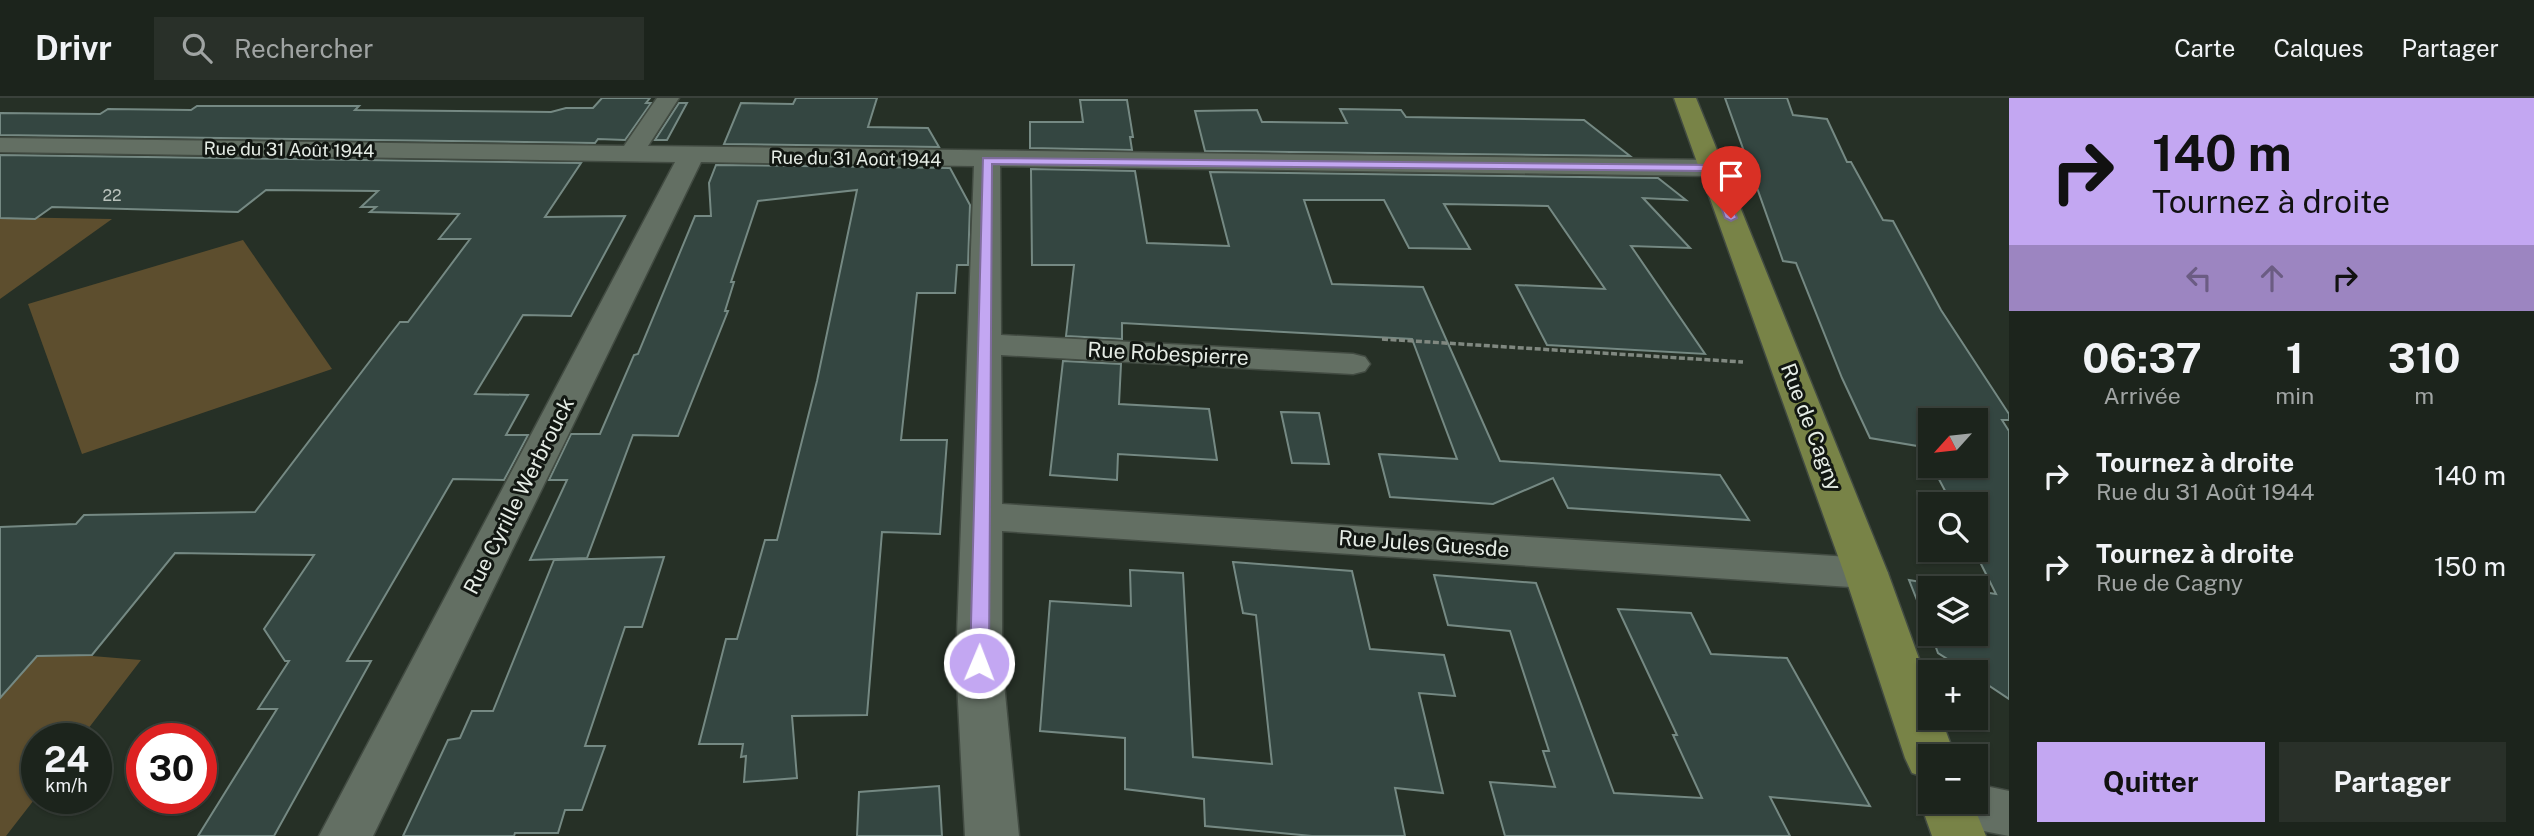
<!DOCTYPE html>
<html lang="fr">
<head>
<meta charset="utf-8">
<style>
	:root { --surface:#1c241c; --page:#293029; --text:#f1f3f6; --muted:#a0a4a3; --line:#3a413b; --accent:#c3a7f2 }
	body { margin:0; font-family:"Public Sans",sans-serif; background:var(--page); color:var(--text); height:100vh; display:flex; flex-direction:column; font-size:26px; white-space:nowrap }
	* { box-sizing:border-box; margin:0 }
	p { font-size:23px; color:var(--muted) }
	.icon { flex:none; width:38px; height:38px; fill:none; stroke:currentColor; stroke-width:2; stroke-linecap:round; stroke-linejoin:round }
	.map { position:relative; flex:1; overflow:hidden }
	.side { display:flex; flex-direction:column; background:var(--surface); width:525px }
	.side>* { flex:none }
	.hud { background:#c3a7f2; color:#111; overflow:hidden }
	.needle { width:46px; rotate:243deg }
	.fabs { position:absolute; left:1918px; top:310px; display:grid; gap:14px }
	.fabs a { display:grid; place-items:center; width:70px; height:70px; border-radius:0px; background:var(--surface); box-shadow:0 2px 5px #0004,0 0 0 2px var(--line); font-size:35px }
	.speed { position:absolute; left:21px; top:625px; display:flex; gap:14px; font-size:35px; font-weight:700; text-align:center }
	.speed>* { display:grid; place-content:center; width:91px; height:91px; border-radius:50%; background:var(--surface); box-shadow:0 2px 5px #0004,0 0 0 2px var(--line); line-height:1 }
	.speed small { font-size:18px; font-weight:400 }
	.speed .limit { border:10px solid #d22; background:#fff; color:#111 }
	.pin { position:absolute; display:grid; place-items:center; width:60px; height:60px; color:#fff; margin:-72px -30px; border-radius:50% 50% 50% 0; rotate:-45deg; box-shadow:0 0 7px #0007 }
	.pin .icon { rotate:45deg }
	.me { position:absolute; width:77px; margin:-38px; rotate:1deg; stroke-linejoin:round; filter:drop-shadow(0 0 5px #0008) }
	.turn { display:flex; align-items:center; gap:24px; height:147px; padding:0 28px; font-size:32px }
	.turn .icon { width:91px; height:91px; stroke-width:2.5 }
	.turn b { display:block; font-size:49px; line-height:60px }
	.lanes { display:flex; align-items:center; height:66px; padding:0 28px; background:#0003; justify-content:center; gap:35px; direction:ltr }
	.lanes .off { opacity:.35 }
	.eta { display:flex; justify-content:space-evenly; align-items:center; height:119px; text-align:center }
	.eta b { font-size:42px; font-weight:700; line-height:49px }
	.button { display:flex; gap:14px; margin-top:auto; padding:14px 28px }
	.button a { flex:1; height:80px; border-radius:0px; background:var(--accent); color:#111; font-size:28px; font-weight:700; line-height:80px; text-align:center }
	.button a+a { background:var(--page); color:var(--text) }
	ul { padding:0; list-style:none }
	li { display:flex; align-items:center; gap:21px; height:91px; padding:0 28px }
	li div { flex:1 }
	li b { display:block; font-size:26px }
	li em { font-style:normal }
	header { display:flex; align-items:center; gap:42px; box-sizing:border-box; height:98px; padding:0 35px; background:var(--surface); border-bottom:2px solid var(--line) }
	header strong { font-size:33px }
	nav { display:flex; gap:38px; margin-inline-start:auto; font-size:24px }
	.search { width:490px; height:63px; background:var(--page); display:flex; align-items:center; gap:18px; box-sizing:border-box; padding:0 24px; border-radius:0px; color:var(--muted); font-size:26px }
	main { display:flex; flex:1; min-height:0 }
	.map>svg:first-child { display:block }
	.green { fill:#5d4e2e }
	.building { fill:#344641; stroke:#758983; stroke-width:2 }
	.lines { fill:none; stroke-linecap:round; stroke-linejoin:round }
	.minor-casing { stroke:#424b42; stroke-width:3 }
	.major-casing { stroke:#424b42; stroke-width:3 }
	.path { stroke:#808880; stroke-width:3.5; stroke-dasharray:6 2.5; stroke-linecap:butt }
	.minor { fill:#636f63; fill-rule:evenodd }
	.major { fill:#788347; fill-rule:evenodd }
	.route { fill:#c3a7f2; stroke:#7f6d9d; stroke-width:2 }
	.labels { text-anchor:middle; stroke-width:6; stroke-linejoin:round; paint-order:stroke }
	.far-number-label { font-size:16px; fill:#b9c2bc }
	.far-street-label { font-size:18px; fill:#e5ece5; stroke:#121712 }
	.street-label { font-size:21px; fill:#e5ece5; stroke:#121712 }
</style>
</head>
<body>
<header>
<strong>Drivr</strong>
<div class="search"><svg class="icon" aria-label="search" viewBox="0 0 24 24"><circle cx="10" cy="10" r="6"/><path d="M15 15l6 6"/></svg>Rechercher</div>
<nav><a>Carte</a><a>Calques</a><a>Partager</a></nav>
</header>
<main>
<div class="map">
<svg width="2009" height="738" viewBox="0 0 2009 738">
	<rect width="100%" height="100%" fill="#263026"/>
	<g class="green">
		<polygon points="0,119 112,121 0,201"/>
		<polygon points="243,142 332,271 82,356 28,206"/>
		<polygon points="33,558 92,558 141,562 81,640 37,640 37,698 6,738 0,738 0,580 20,577"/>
	</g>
	<g class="building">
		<polygon points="602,0 650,0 646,5 651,5 625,42 598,41 595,45 0,37 0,15 100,16 108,11 191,12 197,8 359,8 355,12 551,14 566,10 593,10"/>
		<polygon points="796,0 877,0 868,29 928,30 939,49 724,46 741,5 793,6"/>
		<polygon points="1725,0 1787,0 1793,17 1827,21 1847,64 1851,64 1883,122 1893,123 1941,212 2009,316 2009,322 2002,322 2009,333 2009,601 1976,579 1976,574 1968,574 1938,555 1931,536 1976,536 1976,493 1996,496 1974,452 1976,406 1952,406 1932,368 1976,368 1976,322 1930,322 1930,363 1923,349 1870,340 1842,280 1796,165 1783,163"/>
		<polygon points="1080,2 1127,2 1133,39 1130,39 1132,52 1030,50 1030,24 1083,24"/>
		<polygon points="679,5 687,5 667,42 655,42"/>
		<polygon points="1340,11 1401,12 1406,19 1584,22 1630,58 1205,53 1195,13 1257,12 1262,24 1347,25"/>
		<polygon points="0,57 581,65 545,119 625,118 571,218 523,217 475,296 528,297 506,337 528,337 504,382 453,381 347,563 371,563 274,738 198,738 277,611 258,611 289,563 285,563 264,531 314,457 175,455 92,557 37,558 0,600 0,429 76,426 84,417 255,414 389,238 400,224 408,224 470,141 439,141 459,116 370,114 376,109 361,109 378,93 266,92 238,114 52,109 35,121 0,120"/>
		<polygon points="716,67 950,70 970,107 968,167 957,167 955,195 917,195 901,342 947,342 940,436 882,434 867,617 792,618 797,680 744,684 746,658 741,659 743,646 699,646 726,541 737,541 765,442 777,442 817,283 857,92 758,103 731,184 734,184 725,213 728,213 678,338 633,337 587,460 530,462 567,382 549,382 571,336 600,336 634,257 638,256 695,118 711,118 709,85"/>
		<polygon points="1031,71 1135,73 1147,145 1229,148 1210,74 1658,80 1686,102 1643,100 1690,150 1631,148 1705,256 1547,247 1516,187 1605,191 1548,108 1444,106 1470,151 1409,150 1384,102 1304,102 1332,186 1423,189 1500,363 1720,377 1749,422 1568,410 1553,380 1493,406 1390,399 1379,356 1457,361 1412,241 1122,225 1122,241 1066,238 1074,167 1032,167"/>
		<polygon points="1063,263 1121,266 1119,306 1209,311 1217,362 1118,356 1117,382 1050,377"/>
		<polygon points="1281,314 1319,315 1329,366 1292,365"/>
		<polygon points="664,459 642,529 625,529 585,648 605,648 582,712 565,712 558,735 515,735 514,738 403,738 448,642 460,640 472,613 493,613 554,462"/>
		<polygon points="1233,464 1352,473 1370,551 1444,557 1455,598 1419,595 1443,695 1395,690 1405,738 1312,738 1205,728 1204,701 1125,691 1125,640 1040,633 1050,503 1131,508 1130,472 1183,475 1193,659 1272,666 1256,517 1243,515"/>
		<polygon points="1434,477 1536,485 1614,695 1702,700 1673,637 1677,637 1618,511 1691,515 1711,556 1787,560 1870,708 1770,699 1790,738 1505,738 1490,684 1555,689 1543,653 1549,653 1510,533 1448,527"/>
		<polygon points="1909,482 1957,490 1930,490 1930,535"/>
		<polygon points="939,688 942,738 857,738 859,694"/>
	</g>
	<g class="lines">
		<defs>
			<g id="minor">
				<polygon points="657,0 679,0 648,48 1713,62 1722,65 1726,70 1722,75 1713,78 1000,68 1001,237 1353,256 1365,259 1370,266 1365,273 1353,276 1001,257 1002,406 1866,460 1881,464 1888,475 1881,486 1866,490 1002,433 1002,565 1019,738 965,738 956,565 974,68 701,64 373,738 319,738 675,64 0,54 0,40 624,48"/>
				<polygon points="1976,686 2009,693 2009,738 1953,727 1934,720 1927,704 1930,696 1930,704 1976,704"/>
			</g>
			<g id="major">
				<polygon points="1674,0 1696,0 1888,475 1930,591 1930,620 1941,620 1955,658 1930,658 1930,681 1912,675 1905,660 1844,475"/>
				<polygon points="1930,687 1930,704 1972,704 1986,738 1932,738 1920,704"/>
			</g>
		</defs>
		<use href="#minor" class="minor-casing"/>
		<use href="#major" class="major-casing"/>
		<polyline class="path" points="1382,241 1743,264"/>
		<use href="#minor" class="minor"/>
		<use href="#major" class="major"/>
	</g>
	<polygon class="route" points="983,60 1713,67 1718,70 1737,120 1731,123 1725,120 1708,73 992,66 989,565 986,571 979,573 972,571 970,565"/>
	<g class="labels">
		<g class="far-number-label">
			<text x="112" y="103">22</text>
		</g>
		<g class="far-street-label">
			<text transform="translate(289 52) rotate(1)" y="6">Rue du 31 Août 1944</text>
			<text transform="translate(856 61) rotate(1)" y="6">Rue du 31 Août 1944</text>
		</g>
		<g class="street-label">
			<text transform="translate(1168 256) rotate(3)" y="7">Rue Robespierre</text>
			<text transform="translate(1811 329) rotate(69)" y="7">Rue de Cagny</text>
			<text transform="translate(519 398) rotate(-63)" y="7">Rue Cyrille Werbrouck</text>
			<text transform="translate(1424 446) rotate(4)" y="7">Rue Jules Guesde</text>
		</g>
	</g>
</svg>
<div class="fabs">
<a><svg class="needle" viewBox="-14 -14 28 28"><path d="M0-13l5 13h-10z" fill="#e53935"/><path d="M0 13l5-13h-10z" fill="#a0a4a3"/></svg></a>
<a><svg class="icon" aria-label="search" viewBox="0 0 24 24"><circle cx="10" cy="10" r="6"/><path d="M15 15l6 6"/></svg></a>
<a><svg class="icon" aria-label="layers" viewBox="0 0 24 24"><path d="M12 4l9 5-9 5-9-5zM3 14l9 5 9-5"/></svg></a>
<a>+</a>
<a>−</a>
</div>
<div class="speed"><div>24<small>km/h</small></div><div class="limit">30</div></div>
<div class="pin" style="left:1731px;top:120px;background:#d93025"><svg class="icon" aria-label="arrive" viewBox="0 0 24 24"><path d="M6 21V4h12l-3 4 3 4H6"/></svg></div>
<svg class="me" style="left:979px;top:565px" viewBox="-20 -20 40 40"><circle r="17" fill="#c3a7f2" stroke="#fff" stroke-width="3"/><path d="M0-11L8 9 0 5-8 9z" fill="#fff"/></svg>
</div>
<section class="side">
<div class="hud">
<div class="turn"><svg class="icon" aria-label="right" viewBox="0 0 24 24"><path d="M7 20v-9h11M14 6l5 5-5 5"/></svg><div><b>140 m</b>Tournez à droite</div></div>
<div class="lanes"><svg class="icon off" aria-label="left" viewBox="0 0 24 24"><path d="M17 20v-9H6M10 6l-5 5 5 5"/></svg><svg class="icon off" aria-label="ahead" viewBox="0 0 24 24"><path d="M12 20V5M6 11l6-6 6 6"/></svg><svg class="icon" aria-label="right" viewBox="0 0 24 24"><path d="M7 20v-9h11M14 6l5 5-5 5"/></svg></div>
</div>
<div class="eta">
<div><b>06:37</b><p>Arrivée</p></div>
<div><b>1</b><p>min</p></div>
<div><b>310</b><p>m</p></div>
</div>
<ul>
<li><svg class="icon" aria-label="right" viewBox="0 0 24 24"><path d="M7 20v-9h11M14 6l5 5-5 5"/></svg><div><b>Tournez à droite</b><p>Rue du 31 Août 1944</p></div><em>140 m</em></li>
<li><svg class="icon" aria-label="right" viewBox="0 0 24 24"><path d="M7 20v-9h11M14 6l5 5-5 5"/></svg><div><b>Tournez à droite</b><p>Rue de Cagny</p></div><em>150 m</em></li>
</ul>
<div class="button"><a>Quitter</a><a>Partager</a></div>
</section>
</main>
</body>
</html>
